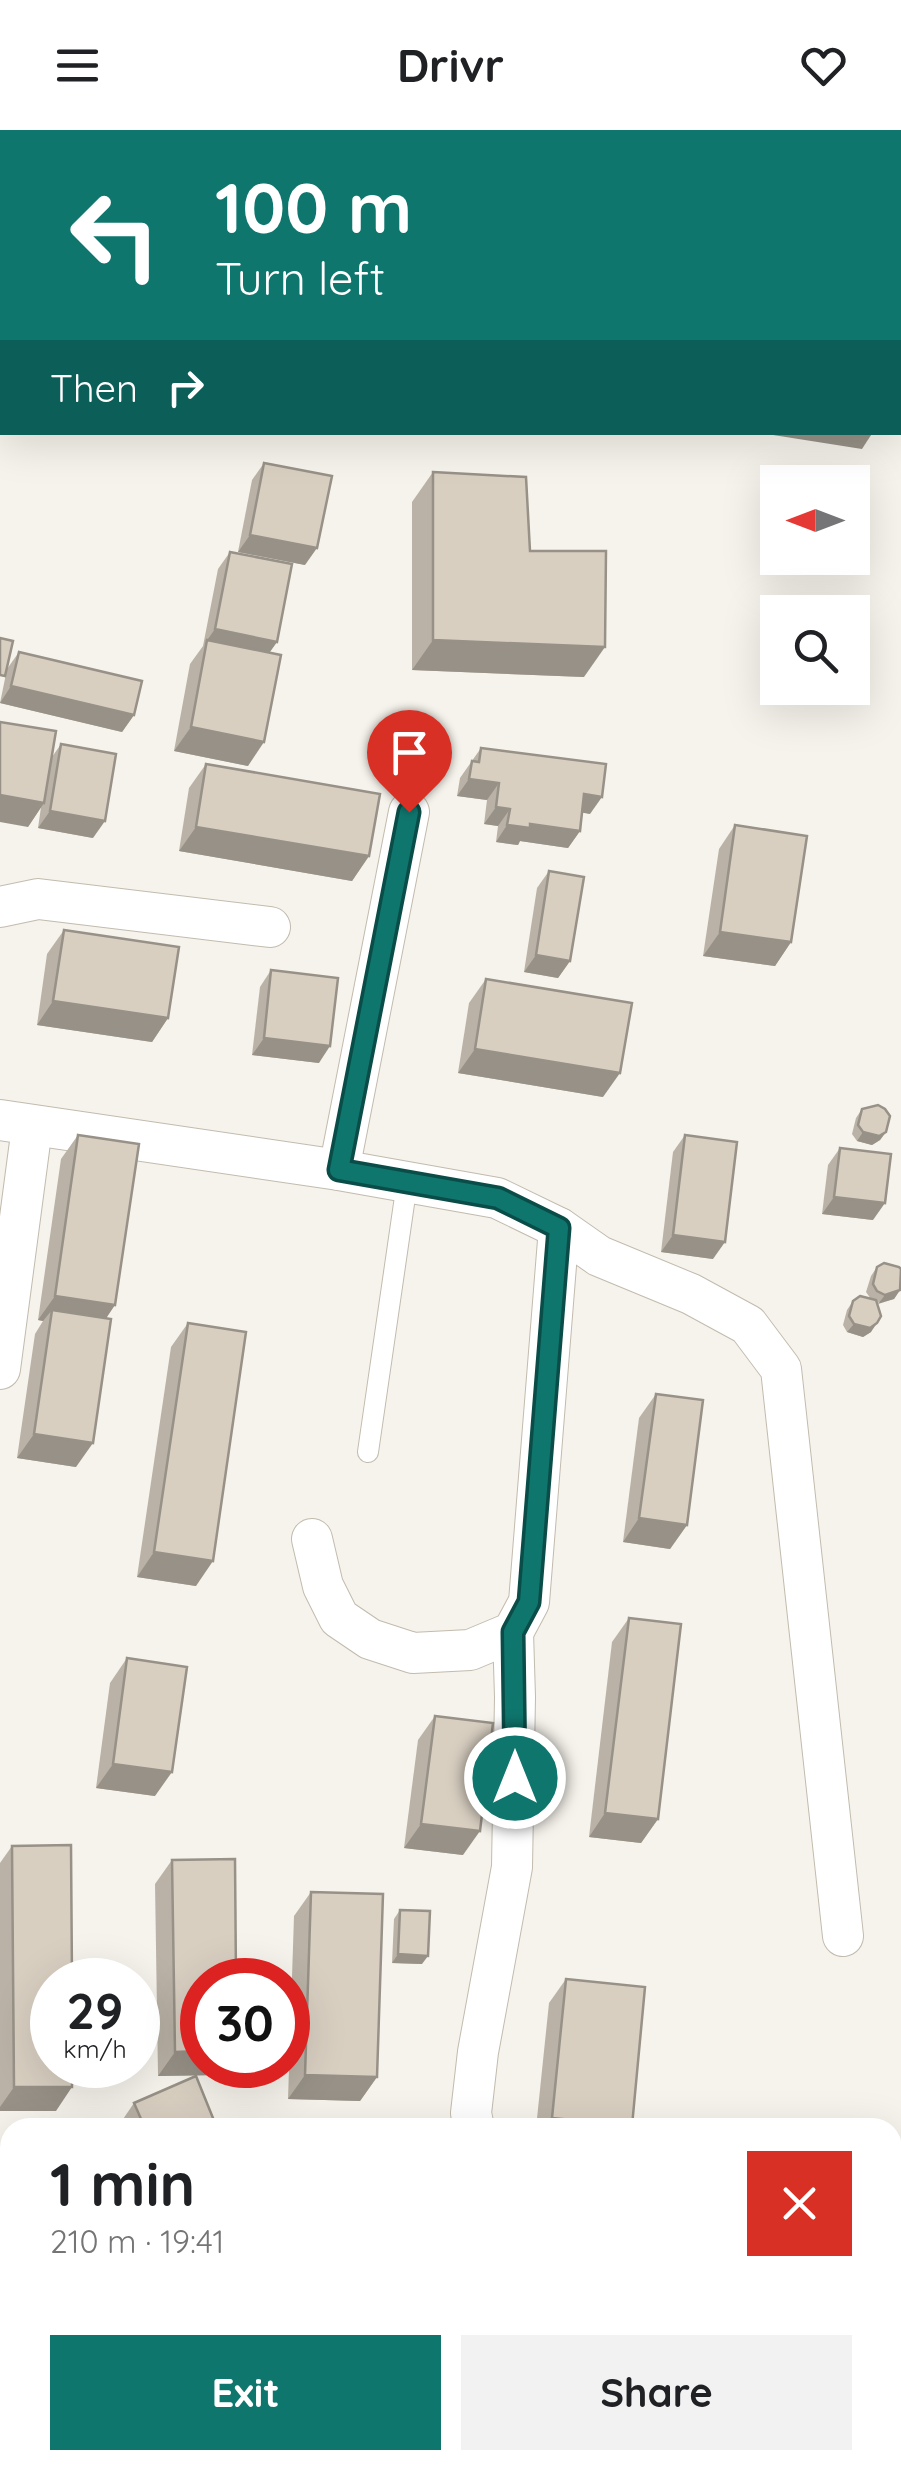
<!DOCTYPE html>
<html lang="en">
<head>
<meta charset="utf-8">
<style>
	:root { --surface:#fff; --page:#f2f2f2; --text:#202124; --muted:#757577; --accent:#0f766e }
	body { margin:0; font-family:Quicksand,sans-serif; background:var(--page); color:var(--text); height:100vh; display:flex; flex-direction:column; font-size:38px; white-space:nowrap }
	* { box-sizing:border-box; margin:0 }
	p { font-size:32px; color:var(--muted) }
	.icon { flex:none; width:55px; height:55px; fill:none; stroke:currentColor; stroke-width:2; stroke-linecap:round; stroke-linejoin:round }
	.map { position:relative; flex:1; overflow:hidden }
	.drawer { position:absolute; left:0px; top:1988px; width:902px; height:352px; display:flex; flex-direction:column; background:var(--surface); border-radius:30px 30px 0 0; box-shadow:0 10px 40px #0002 }
	.drawer>* { flex:none }
	.guide { position:absolute; left:0px; top:0px; width:902px; height:305px; box-shadow:0 10px 40px #0002; background:#0f766e; color:#fff; overflow:hidden }
	.needle { width:65px; rotate:270deg }
	.tools { position:absolute; left:760px; top:335px; display:grid; gap:20px }
	.tools a { display:grid; place-items:center; width:110px; height:110px; border-radius:0px; background:var(--surface); box-shadow:0 10px 40px #0002; font-size:50px }
	.speed { position:absolute; left:30px; top:1828px; display:flex; gap:20px; font-size:50px; font-weight:700; text-align:center }
	.speed>* { display:grid; place-content:center; width:130px; height:130px; border-radius:50%; background:var(--surface); box-shadow:0 10px 40px #0002; line-height:1 }
	.speed small { font-size:25px; font-weight:400 }
	.speed .limit { border:15px solid #d22; background:#fff; color:#111 }
	.pin { position:absolute; display:grid; place-items:center; width:85px; height:85px; color:#fff; margin:-102px -42px; border-radius:50% 50% 50% 0; rotate:-45deg; box-shadow:0 0 10px #0007 }
	.pin .icon { rotate:45deg }
	.me { position:absolute; width:110px; margin:-55px; rotate:0deg; stroke-linejoin:round; filter:drop-shadow(0 0 8px #0008) }
	.turn { display:flex; align-items:center; gap:35px; height:210px; padding:0 50px; font-size:45px }
	.turn .icon { width:130px; height:130px; stroke-width:2.5 }
	.turn b { display:block; font-size:70px; line-height:85px }
	.then { display:flex; align-items:center; height:95px; padding:0 50px; background:#0003; gap:20px; font-size:38px }
	.round { display:grid; place-items:center; flex:none; width:105px; height:105px; border-radius:0px; background:var(--page) }
	.summary { display:flex; align-items:center; justify-content:space-between; height:170px; padding:0 50px }
	h1 { font-size:60px; font-weight:700; line-height:75px }
	.action { display:flex; gap:20px; margin-top:auto; padding:20px 50px }
	.action a { flex:1; height:115px; border-radius:0px; background:var(--accent); color:#fff; font-size:40px; font-weight:700; line-height:115px; text-align:center }
	.action a+a { background:var(--page); color:var(--text) }
	header { display:flex; justify-content:space-between; align-items:center; height:130px; padding:0 50px; background:var(--surface); font-size:45px; font-weight:700 }
	.map>svg:first-child { display:block }
	.lines { fill:none; stroke-linecap:round; stroke-linejoin:round }
	.lane-casing { stroke:#c2bbae; stroke-width:22 }
	.street-casing { stroke:#c2bbae; stroke-width:42 }
	.lane { stroke:#fff; stroke-width:20 }
	.street { stroke:#fff; stroke-width:40 }
	.wall { fill:#bab2a6 }
	.shaded-wall { fill:#979187 }
	.building { fill:#d8cfc1; stroke:#979187; stroke-width:2.5 }
	.route-casing { stroke:#0a4d48; stroke-width:25 }
	.route { stroke:#0f766e; stroke-width:18 }
</style>
</head>
<body>
<header><svg class="icon" aria-label="menu" viewBox="0 0 24 24"><path d="M4 6h16M4 12h16M4 18h16"/></svg>Drivr<svg class="icon" aria-label="heart" viewBox="0 0 24 24"><path d="M12 20l-8-8c-3-5 5-10 8-4 3-6 11-1 8 4z"/></svg></header>
<div class="map">
<svg width="901" height="2339" viewBox="0 0 901 2339">
	<rect width="100%" height="100%" fill="#f6f3ec"/>
	<g class="lines">
		<defs>
			<polyline id="lane" points="368,1322 407,1053"/>
			<g id="street">
				<polyline points="863,0 864,2"/>
				<polyline points="900,190 901,195"/>
				<polyline points="0,777 38,769 270,797"/>
				<polyline points="0,990 339,1040 497,1068 559,1098 599,1126 691,1164 748,1195 781,1239 843,1806"/>
				<polyline points="339,1040 409,682"/>
				<polyline points="0,1239 32,997"/>
				<polyline points="312,1409 323,1456 339,1488 370,1509 413,1523 470,1520 513,1502 529,1472 559,1098"/>
				<polyline points="474,1998 471,1983 478,1922 512,1737 515,1567 513,1502"/>
				<polyline points="892,2249 901,2247"/>
				<polyline points="432,2339 478,2330"/>
			</g>
		</defs>
		<use href="#lane" class="lane-casing"/>
		<use href="#street" class="street-casing"/>
		<use href="#lane" class="lane"/>
		<use href="#street" class="street"/>
	</g>
	<g class="wall">
		<polygon points="194,0 356,0 355,2 194,2"/>
		<polygon points="361,0 644,0 656,2 361,2"/>
		<polygon points="264,333 305,435 238,422 252,350"/>
		<polygon points="433,342 530,421 584,547 412,540 412,372"/>
		<polygon points="230,422 277,512 269,522 248,636 174,621 190,534 203,516 218,439"/>
		<polygon points="19,522 134,585 122,602 0,573 7,539"/>
		<polygon points="61,614 93,708 38,698 41,677 28,697 52,627"/>
		<polygon points="481,618 590,684 582,682 580,701 568,718 520,711 518,715 496,712 498,696 484,694 487,670 457,666 460,648"/>
		<polygon points="206,634 369,726 352,751 179,721 189,658"/>
		<polygon points="735,695 791,812 775,836 703,826 719,719"/>
		<polygon points="549,741 570,831 558,848 524,842 537,758"/>
		<polygon points="64,800 168,888 152,912 37,895 47,824"/>
		<polygon points="271,840 319,933 252,925 260,857"/>
		<polygon points="486,849 603,967 458,943 469,873"/>
		<polygon points="862,979 886,1002 880,1010 872,1015 857,1011 852,1004 856,988"/>
		<polygon points="78,1005 107,1188 76,1337 17,1328 35,1204 43,1191 38,1190 61,1029"/>
		<polygon points="685,1005 713,1129 661,1122 673,1022"/>
		<polygon points="840,1018 873,1090 822,1084 828,1035"/>
		<polygon points="877,1137 900,1160 894,1169 877,1173 871,1202 863,1207 847,1202 843,1195 847,1180 853,1171 871,1169 866,1162 871,1146"/>
		<polygon points="188,1193 196,1456 137,1447 171,1217"/>
		<polygon points="656,1264 687,1395 670,1419 623,1412 639,1288"/>
		<polygon points="629,1488 658,1689 641,1713 589,1707 612,1512"/>
		<polygon points="127,1528 155,1666 96,1658 110,1553"/>
		<polygon points="435,1586 463,1725 404,1718 418,1610"/>
		<polygon points="12,1716 56,1981 0,1981 0,1733"/>
		<polygon points="172,1730 220,1945 158,1946 155,1754"/>
		<polygon points="311,1762 377,1947 360,1971 288,1969 294,1786"/>
		<polygon points="400,1780 422,1834 392,1833 394,1789"/>
		<polygon points="566,1849 632,1996 631,1998 536,1998 549,1873"/>
		<polygon points="134,1973 217,1998 117,1998"/>
		<polygon points="10,2066 10,2316 0,2321 0,2070"/>
	</g>
	<g class="shaded-wall">
		<rect x="0" y="156" width="2" height="35"/>
		<polygon points="754,302 873,302 862,319"/>
		<polygon points="250,405 317,418 305,435 238,422"/>
		<polygon points="215,499 277,512 265,529 207,510 203,516"/>
		<polygon points="433,510 605,517 584,547 412,540"/>
		<polygon points="11,556 134,585 122,602 0,573"/>
		<polygon points="191,597 264,612 248,636 174,621"/>
		<polygon points="469,649 499,653 487,670 457,666"/>
		<polygon points="584,664 602,667 590,684 573,681"/>
		<polygon points="0,665 44,673 28,697 0,692"/>
		<polygon points="496,677 510,679 498,696 484,694"/>
		<polygon points="50,681 105,691 93,708 38,698"/>
		<polygon points="530,694 580,701 568,718 520,711 518,715 496,712 507,695"/>
		<polygon points="196,697 369,726 352,751 179,721"/>
		<polygon points="720,802 791,812 775,836 703,826"/>
		<polygon points="536,825 570,831 558,848 524,842"/>
		<polygon points="53,871 168,888 152,912 37,895"/>
		<polygon points="264,908 330,916 319,933 252,925"/>
		<polygon points="475,919 620,943 603,967 458,943"/>
		<polygon points="863,1002 886,1002 880,1010 872,1015 857,1011"/>
		<polygon points="834,1067 885,1073 873,1090 822,1084"/>
		<polygon points="673,1105 725,1112 713,1129 661,1122"/>
		<polygon points="900,1160 894,1169 878,1174 885,1165"/>
		<polygon points="55,1166 115,1175 99,1199 52,1180 43,1191 38,1190"/>
		<polygon points="877,1193 871,1202 863,1207 847,1202 854,1194"/>
		<polygon points="34,1304 93,1313 76,1337 17,1328"/>
		<polygon points="639,1388 687,1395 670,1419 623,1412"/>
		<polygon points="154,1422 213,1431 196,1456 137,1447"/>
		<polygon points="113,1634 172,1642 155,1666 96,1658"/>
		<polygon points="605,1683 658,1689 641,1713 589,1707"/>
		<polygon points="421,1694 480,1701 463,1725 404,1718"/>
		<polygon points="398,1824 428,1826 422,1834 392,1833"/>
		<polygon points="202,1921 202,1935 227,1935 220,1945 158,1946 175,1922"/>
		<polygon points="305,1945 377,1947 360,1971 288,1969"/>
		<polygon points="14,1957 72,1957 56,1981 0,1981 0,1977"/>
		<polygon points="552,1988 632,1996 631,1998 545,1998"/>
		<polygon points="10,2295 10,2316 0,2321 0,2306 6,2297"/>
	</g>
	<g class="building">
		<polygon points="0,0 87,0 86,2 2,2 2,156 0,156"/>
		<polygon points="208,0 356,0 355,2 208,2"/>
		<polygon points="376,0 644,0 656,2 376,2"/>
		<polygon points="264,333 332,346 317,418 250,405"/>
		<polygon points="433,342 526,347 530,421 606,421 605,517 433,510"/>
		<polygon points="230,422 292,434 277,512 215,499"/>
		<polygon points="0,508 13,511 5,546 0,545"/>
		<polygon points="207,510 281,525 264,612 191,597"/>
		<polygon points="19,522 142,551 134,585 11,556"/>
		<polygon points="0,592 56,601 44,673 0,665"/>
		<polygon points="61,614 116,624 105,691 50,681"/>
		<polygon points="481,618 606,634 602,667 584,664 580,701 530,694 530,698 507,695 510,679 496,677 499,653 469,649 472,631 479,632"/>
		<polygon points="206,634 380,664 369,726 196,697"/>
		<polygon points="735,695 807,706 791,812 720,802"/>
		<polygon points="549,741 584,747 570,831 536,825"/>
		<polygon points="64,800 179,817 168,888 53,871"/>
		<polygon points="271,840 338,848 330,916 264,908"/>
		<polygon points="486,849 632,873 620,943 475,919"/>
		<polygon points="878,975 885,979 890,986 886,1002 879,1006 863,1002 858,995 862,979"/>
		<polygon points="78,1005 139,1014 115,1175 55,1166"/>
		<polygon points="685,1005 737,1012 725,1112 673,1105"/>
		<polygon points="840,1018 891,1024 885,1073 834,1067"/>
		<polygon points="884,1133 899,1137 901,1139 900,1160 885,1165 877,1161 873,1154 877,1137"/>
		<polygon points="860,1166 876,1170 881,1186 877,1193 870,1198 854,1194 849,1186 853,1171"/>
		<polygon points="52,1180 111,1189 93,1313 34,1304"/>
		<polygon points="188,1193 246,1202 213,1431 154,1422"/>
		<polygon points="656,1264 703,1270 687,1395 639,1388"/>
		<polygon points="629,1488 681,1494 658,1689 605,1683"/>
		<polygon points="127,1528 187,1537 172,1642 113,1634"/>
		<polygon points="435,1586 493,1593 480,1701 421,1694"/>
		<polygon points="71,1715 72,1850 52,1850 52,1935 72,1935 72,1957 14,1957 12,1716"/>
		<polygon points="235,1729 236,1850 202,1850 202,1921 175,1922 172,1730"/>
		<polygon points="311,1762 383,1764 377,1947 305,1945"/>
		<polygon points="400,1780 430,1781 428,1826 398,1824"/>
		<polygon points="566,1849 645,1857 632,1996 552,1988"/>
		<polygon points="196,1946 217,1998 145,1998 134,1973"/>
		<polygon points="10,2066 10,2295 6,2297 0,2282 0,2070"/>
	</g>
	<g class="lines">
		<defs>
			<polyline id="route" points="409,682 339,1040 498,1068 559,1098 529,1472 513,1502 515,1648"/>
		</defs>
		<use href="#route" class="route-casing"/>
		<use href="#route" class="route"/>
	</g>
</svg>
<div class="tools">
<a><svg class="needle" viewBox="-14 -14 28 28"><path d="M0-13l5 13h-10z" fill="#e53935"/><path d="M0 13l5-13h-10z" fill="#757577"/></svg></a>
<a><svg class="icon" aria-label="search" viewBox="0 0 24 24"><circle cx="10" cy="10" r="6"/><path d="M15 15l6 6"/></svg></a>
</div>
<div class="speed"><div>29<small>km/h</small></div><div class="limit">30</div></div>
<div class="pin" style="left:409px;top:682px;background:#d93025"><svg class="icon" aria-label="arrive" viewBox="0 0 24 24"><path d="M6 21V4h12l-3 4 3 4H6"/></svg></div>
<svg class="me" style="left:515px;top:1648px" viewBox="-20 -20 40 40"><circle r="17" fill="#0f766e" stroke="#fff" stroke-width="3"/><path d="M0-11L8 9 0 5-8 9z" fill="#fff"/></svg>
<div class="guide">
<div class="turn"><svg class="icon" aria-label="left" viewBox="0 0 24 24"><path d="M17 20v-9H6M10 6l-5 5 5 5"/></svg><div><b>100 m</b>Turn left</div></div>
<div class="then">Then<svg class="icon" aria-label="right" viewBox="0 0 24 24"><path d="M7 20v-9h11M14 6l5 5-5 5"/></svg></div>
</div>
<section class="drawer">
<div class="summary"><div><h1>1 min</h1><p>210 m · 19:41</p></div><a class="round" style="background:#d93025;color:#fff"><svg class="icon" aria-label="close" viewBox="0 0 24 24"><path d="M6 6l12 12M18 6L6 18"/></svg></a></div>
<div class="action"><a>Exit</a><a>Share</a></div>
</section>
</div>
</body>
</html>
